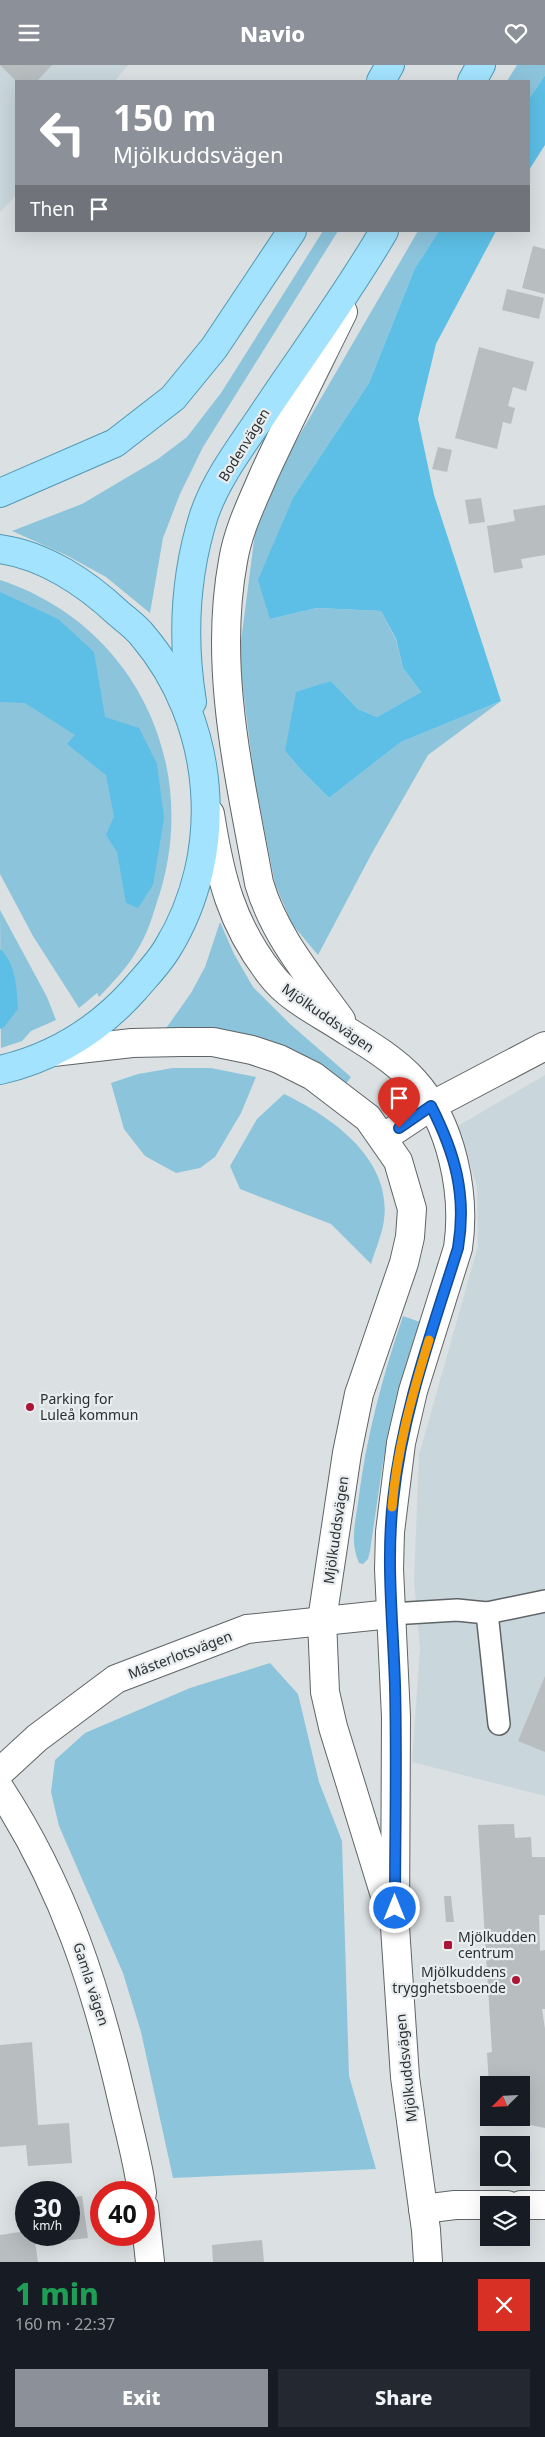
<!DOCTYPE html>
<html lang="en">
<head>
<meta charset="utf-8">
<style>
	:root { --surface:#171b24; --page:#242831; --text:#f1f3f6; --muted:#9ea1a6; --accent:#8c9099 }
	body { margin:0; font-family:"Noto Sans",sans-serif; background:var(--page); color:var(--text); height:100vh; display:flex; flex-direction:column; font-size:19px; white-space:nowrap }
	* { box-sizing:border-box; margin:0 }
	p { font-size:16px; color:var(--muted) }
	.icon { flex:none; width:28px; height:28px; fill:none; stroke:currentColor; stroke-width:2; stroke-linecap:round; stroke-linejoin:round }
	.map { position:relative; height:2197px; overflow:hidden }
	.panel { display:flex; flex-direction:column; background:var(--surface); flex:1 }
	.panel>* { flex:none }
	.guide { position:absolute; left:15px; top:15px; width:515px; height:152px; border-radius:0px; box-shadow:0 5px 20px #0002; background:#8c9099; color:#fff; overflow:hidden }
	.needle { width:32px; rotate:246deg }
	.fabs { position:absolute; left:480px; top:2011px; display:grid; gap:10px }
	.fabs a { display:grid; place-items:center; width:50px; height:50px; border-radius:0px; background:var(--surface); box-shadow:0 5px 20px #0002; font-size:25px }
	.speed { position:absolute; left:15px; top:2116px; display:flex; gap:10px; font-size:25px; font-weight:700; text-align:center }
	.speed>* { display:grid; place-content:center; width:65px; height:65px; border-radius:50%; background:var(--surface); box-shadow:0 5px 20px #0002; line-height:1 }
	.speed small { font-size:12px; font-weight:400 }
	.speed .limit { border:8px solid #d22; background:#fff; color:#111 }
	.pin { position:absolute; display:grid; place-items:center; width:42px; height:42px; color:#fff; margin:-51px -21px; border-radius:50% 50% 50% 0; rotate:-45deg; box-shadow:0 0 5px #0007 }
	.pin .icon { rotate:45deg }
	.me { position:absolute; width:55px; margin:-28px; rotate:0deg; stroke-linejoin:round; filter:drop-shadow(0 0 4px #0008) }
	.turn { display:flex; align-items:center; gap:18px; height:105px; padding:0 15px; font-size:22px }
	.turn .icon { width:65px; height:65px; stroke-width:2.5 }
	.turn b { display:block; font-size:35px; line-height:42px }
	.then { display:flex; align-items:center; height:48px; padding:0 15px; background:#0003; gap:10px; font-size:19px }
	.round { display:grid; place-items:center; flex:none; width:52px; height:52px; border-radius:0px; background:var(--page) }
	.head { display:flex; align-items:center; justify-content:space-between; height:85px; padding:0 15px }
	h1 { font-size:30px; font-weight:800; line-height:38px; color:#1e9e55 }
	.cta { display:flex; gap:10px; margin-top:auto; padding:10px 15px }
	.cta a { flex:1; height:58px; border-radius:0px; background:var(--accent); color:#fff; font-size:20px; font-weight:800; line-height:58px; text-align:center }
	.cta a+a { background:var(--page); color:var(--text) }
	header { display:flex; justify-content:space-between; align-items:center; height:65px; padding:0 15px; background:var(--accent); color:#fff; font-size:22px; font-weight:800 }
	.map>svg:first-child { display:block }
	.built { fill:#c9d6db }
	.green { fill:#8cc4dc }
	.forest { fill:#5dbfe6 }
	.building { fill:#b8bdbf }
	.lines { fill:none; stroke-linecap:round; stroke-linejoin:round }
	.service-casing { stroke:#5f6466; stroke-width:24 }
	.minor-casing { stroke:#5f6466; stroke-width:30 }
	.tertiary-casing { stroke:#5f6466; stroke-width:30 }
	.primary-casing { stroke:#5198b4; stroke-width:30 }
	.service { stroke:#fff; stroke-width:21 }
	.minor { stroke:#fff; stroke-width:28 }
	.tertiary { stroke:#fff; stroke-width:28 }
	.primary { stroke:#a3e3fd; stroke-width:28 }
	.route-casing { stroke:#114b97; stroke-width:12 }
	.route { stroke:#1a73e8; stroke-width:9 }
	.slow { stroke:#f59e0b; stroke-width:9 }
	.poi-dot { fill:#ab1536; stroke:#e8edef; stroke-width:2 }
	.labels { text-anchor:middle; stroke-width:4.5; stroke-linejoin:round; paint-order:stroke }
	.street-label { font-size:14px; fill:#2c2e2f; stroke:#e8edef }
	.poi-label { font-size:14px; fill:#2c2e2f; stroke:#e8edef; text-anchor:start }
</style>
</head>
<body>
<header><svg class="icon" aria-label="menu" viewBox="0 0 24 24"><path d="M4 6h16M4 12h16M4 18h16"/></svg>Navio<svg class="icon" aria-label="heart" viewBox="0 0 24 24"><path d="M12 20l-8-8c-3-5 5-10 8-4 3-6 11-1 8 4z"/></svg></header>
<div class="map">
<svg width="545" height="2197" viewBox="0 0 545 2197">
	<rect width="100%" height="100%" fill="#dbe0e2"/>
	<g class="built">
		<polygon points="0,0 128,0 115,16 16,16 16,130 0,147"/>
		<polygon points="545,1010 545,1731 412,1697 420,1583 414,1516 419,1390 478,1181 477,1121 458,1061"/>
	</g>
	<g class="green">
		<polygon points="517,0 545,0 545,10 529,34 529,16 507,16"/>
		<polygon points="323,166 338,166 203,382 180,429 163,473 150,548 106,512 66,490 12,466 82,439 158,394 187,372 221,328"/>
		<polygon points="418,166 439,166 415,203 369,318 294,431 270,554 317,543 381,546 396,575 403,603 421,627 377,652 358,644 331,616 285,686 303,707 329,733 401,677 501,636 428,690 372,788 318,890 292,859 275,819 254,712 239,592 255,468 288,390"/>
		<path d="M0,515C137,560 204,705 156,840C152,853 147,869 139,882C129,901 113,917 99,932L97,928L79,943L33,871L0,809Z"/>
		<polygon points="0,845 47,932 56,955 31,966 22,976 1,983"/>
		<polygon points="220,857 234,889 253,922 290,959 351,1012 345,1020 162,969 191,928 205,902"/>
		<polygon points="173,1003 211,1003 256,1012 241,1048 215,1092 200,1103 176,1108 145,1091 124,1064 111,1018 138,1009"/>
		<path d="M284,1029C332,1052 392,1094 384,1155C382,1170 375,1185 371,1199L331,1159L240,1124L230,1101L257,1054Z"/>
		<path d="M403,1251L420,1257L395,1341L383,1397L370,1486L368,1494L363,1499L359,1498C350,1478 355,1458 358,1438C366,1373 382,1313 403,1251Z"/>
		<polygon points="270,1598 298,1629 319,1717 342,1776 349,2011 376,2104 173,2113 141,1967 123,1908 59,1761 51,1727 55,1695 85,1668 190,1623"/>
	</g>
	<g class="forest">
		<polygon points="545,10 545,80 529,105 529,34"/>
		<polygon points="439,166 496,166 436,279 418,354 434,430 501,636 401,677 329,733 303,707 285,686 296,627 331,616 358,644 377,652 421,627 403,603 396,574 381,546 317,543 270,554 258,515 294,431 369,318 415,203"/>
		<polygon points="0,527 58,554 94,587 105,652 139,663 157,699 164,753 153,820 138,843 126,838 117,787 106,770 114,751 106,710 67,679 75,670 25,638 0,637"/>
		<path d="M0,884C16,898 17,924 18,944L4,962L0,964Z"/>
	</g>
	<g class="building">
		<polygon points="0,0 52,0 37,16 16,16"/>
		<polygon points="533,181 545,184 545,229 522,223"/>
		<polygon points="507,224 544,233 539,254 502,245"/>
		<polygon points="479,282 534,297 526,326 513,322 508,341 515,343 511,359 503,357 497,384 455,373"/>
		<polygon points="438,382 452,385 447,407 432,404"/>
		<polygon points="481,433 485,457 469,459 465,435"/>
		<polygon points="545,440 545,490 521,494 523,503 494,508 487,461 515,456 513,445"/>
		<polygon points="545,1611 545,1687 518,1676"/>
		<polygon points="514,1759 515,1773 531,1772 532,1792 545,1792 545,1850 539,1850 540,1886 545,1885 545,1944 542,1944 545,1964 545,2063 526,2059 491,2061 491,2052 521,2052 521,2020 489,2020 487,1988 492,1987 478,1760"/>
		<polygon points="444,1831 451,1831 454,1857 446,1857"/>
		<polygon points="32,1977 38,2060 69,2058 72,2098 28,2101 26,2080 0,2082 0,1980"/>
		<polygon points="82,2131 88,2173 46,2178 45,2170 69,2170 69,2133"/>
		<polygon points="26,2166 26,2170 34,2170 38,2197 0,2197 0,2170"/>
		<polygon points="262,2175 264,2197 213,2197 212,2180"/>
	</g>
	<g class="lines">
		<defs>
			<g id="service">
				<polyline points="487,1548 499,1659"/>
				<polyline points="391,1549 457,1545 487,1548 545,1536"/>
			</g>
			<g id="minor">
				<polyline points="0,1707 37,1673 116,1614 247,1564 391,1549"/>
				<path d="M0,1724C64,1822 96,1922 122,2034C129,2065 138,2096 142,2128"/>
				<polyline points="521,2140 545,2140"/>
				<polyline points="144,2142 150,2197"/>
				<polyline points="423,2144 455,2140 507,2140"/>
			</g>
			<g id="tertiary">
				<path d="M210,749C220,812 231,859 271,910C290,935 322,949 347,966C370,980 396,996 414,1016C452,1058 466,1129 458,1183L413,1326L401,1378L390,1467L389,1504L396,1652L395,1862L405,2012L426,2165L428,2197"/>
				<path d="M341,955C310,912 274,870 259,818C240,712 213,604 233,496C238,465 253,435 265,407C290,353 317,300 343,247"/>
				<polyline points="53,987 132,978 181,977 213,977 252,985 279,994 313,1011 368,1053 398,1096 412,1144 410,1172 404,1198 359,1329 347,1388 322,1555 325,1627 333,1662 387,1837"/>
				<polyline points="383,1073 431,1041 545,981"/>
			</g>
			<g id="primary">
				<polyline points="381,16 390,0"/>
				<polyline points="472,16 481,0"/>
				<polyline points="0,428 115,378 173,333 214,283 292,166"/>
				<path d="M0,484C44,490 86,518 118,548C126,555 136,562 143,571C216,657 227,787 167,884C158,899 145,912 134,925C98,965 52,993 0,1005"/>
				<path d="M192,637C182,575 185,510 204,450C217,412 243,379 265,346C305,286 348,228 384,166"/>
			</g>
		</defs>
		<use href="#service" class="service-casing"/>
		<use href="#minor" class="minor-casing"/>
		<use href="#tertiary" class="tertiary-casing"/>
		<use href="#primary" class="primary-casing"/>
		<use href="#service" class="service"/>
		<use href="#minor" class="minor"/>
		<use href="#tertiary" class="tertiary"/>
		<use href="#primary" class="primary"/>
	</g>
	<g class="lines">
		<defs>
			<path id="route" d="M395,1843C395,1769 397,1694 395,1620C393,1558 386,1497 393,1435C402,1348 432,1266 458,1183C467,1130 455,1088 431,1041L399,1063"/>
		</defs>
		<use href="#route" class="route-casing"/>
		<use href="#route" class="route"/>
		<path class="slow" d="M392,1442C397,1384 412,1330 429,1275"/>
	</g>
	<g class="poi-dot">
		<circle cx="30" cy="1342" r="5"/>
		<rect x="443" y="1875" width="10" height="10" rx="2.5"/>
		<circle cx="516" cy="1915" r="5"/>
	</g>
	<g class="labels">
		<g class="street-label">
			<text transform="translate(244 380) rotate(-58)" y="5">Bodenvägen</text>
			<text transform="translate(328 953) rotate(35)" y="5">Mjölkuddsvägen</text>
			<text transform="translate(336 1465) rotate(-82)" y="5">Mjölkuddsvägen</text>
			<text transform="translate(180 1590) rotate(-21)" y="5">Mästerlotsvägen</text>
			<text transform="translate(91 1919) rotate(72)" y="5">Gamla vägen</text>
			<text transform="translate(406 2003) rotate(-96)" y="5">Mjölkuddsvägen</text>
		</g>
		<g class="poi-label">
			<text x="40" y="1339">Parking for<tspan x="40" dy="16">Luleå kommun</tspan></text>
			<text x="458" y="1877">Mjölkudden<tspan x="458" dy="16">centrum</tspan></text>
			<text x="506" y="1912" text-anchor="end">Mjölkuddens<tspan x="506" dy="16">trygghetsboende</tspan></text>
		</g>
	</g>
</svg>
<div class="fabs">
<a><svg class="needle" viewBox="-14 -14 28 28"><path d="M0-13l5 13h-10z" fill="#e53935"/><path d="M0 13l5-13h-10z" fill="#9ea1a6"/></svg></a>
<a><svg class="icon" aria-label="search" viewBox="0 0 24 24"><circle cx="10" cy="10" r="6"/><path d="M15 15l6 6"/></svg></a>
<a><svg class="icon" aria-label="layers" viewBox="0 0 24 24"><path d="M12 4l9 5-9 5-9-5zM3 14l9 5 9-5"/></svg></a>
</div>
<div class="speed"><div>30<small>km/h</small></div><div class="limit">40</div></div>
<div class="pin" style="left:399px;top:1063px;background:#d93025"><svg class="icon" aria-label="arrive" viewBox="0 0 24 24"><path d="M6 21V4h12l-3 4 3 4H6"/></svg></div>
<svg class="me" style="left:395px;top:1843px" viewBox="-20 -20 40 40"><circle r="17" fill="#1a73e8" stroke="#fff" stroke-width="3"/><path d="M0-11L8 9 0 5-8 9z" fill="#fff"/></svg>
<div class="guide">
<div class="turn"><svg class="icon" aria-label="left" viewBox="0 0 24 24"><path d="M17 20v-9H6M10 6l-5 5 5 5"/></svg><div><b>150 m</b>Mjölkuddsvägen</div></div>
<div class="then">Then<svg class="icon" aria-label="arrive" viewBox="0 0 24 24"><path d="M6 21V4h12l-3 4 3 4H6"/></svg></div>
</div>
</div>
<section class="panel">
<div class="head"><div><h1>1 min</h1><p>160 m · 22:37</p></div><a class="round" style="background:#d93025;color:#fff"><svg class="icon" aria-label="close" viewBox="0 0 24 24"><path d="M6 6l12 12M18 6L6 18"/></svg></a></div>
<div class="cta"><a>Exit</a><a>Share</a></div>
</section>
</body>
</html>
